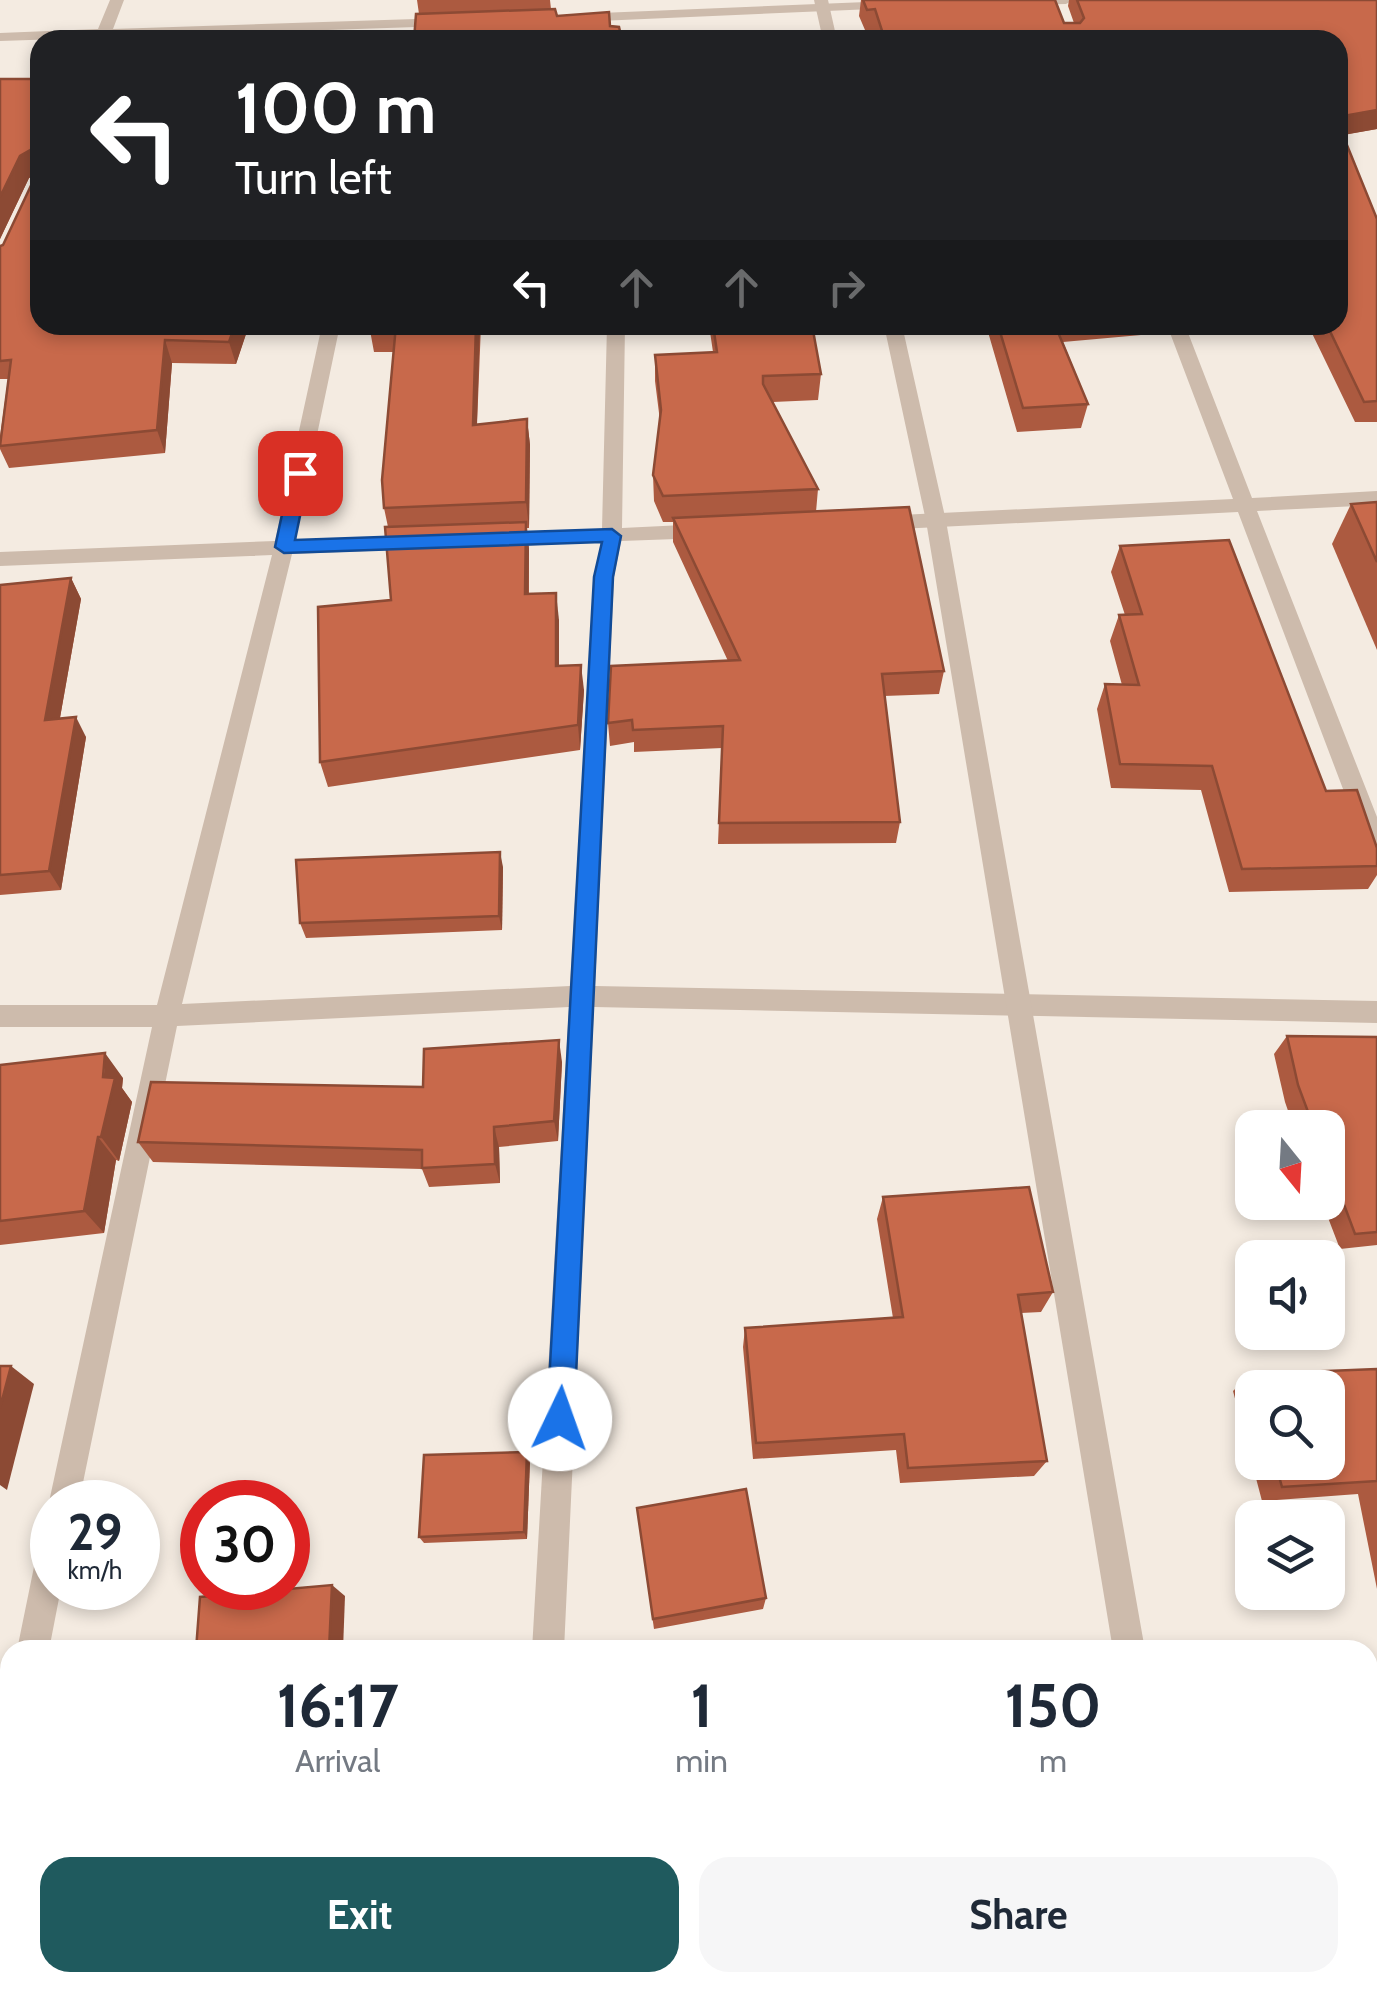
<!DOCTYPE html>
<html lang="en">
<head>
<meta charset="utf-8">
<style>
	:root { --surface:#fff; --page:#f6f6f7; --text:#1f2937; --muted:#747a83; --accent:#1f5a5e }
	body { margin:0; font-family:Cabin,sans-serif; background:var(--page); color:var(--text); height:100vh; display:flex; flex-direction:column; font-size:38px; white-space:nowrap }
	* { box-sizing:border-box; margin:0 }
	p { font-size:32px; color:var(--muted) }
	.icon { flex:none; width:55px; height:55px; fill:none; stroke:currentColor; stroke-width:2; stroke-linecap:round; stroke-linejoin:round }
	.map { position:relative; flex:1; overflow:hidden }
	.sheet { position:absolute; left:0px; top:1640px; width:1378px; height:352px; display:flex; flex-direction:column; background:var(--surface); border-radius:30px 30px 0 0; box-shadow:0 5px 15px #0003 }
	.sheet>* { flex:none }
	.guide { position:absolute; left:30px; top:30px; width:1318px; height:305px; border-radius:30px; box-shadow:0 5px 15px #0003; background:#202124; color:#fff; overflow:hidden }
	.needle { width:65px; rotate:162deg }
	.controls { position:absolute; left:1235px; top:1110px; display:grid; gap:20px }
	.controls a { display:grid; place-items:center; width:110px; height:110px; border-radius:20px; background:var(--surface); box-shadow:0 5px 15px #0003; font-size:50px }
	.speed { position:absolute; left:30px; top:1480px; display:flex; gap:20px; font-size:50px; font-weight:700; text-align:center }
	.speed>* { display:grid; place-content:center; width:130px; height:130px; border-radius:50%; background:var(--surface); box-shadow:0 5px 15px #0003; line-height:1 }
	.speed small { font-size:25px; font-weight:400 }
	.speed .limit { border:15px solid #d22; background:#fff; color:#111 }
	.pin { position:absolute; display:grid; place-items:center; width:85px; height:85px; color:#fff; margin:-42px; border-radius:20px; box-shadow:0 5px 15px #0006 }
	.me { position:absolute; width:110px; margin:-55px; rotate:3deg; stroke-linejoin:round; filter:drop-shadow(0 0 8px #0008) }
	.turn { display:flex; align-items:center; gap:35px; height:210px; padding:0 40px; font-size:45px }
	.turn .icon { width:130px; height:130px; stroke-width:2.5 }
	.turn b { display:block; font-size:70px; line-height:85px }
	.lanes { display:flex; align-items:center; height:95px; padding:0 40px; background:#0003; justify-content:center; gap:50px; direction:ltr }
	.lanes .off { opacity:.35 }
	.eta { display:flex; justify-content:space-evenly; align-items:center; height:170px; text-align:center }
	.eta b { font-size:60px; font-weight:800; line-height:70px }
	.button { display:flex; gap:20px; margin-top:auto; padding:20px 40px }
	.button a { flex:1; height:115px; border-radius:30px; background:var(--accent); color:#fff; font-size:40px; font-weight:800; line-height:115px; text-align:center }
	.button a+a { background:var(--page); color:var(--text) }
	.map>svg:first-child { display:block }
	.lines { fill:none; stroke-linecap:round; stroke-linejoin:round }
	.minor { fill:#cdbbac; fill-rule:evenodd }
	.tertiary { fill:#cdbbac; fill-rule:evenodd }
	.wall { fill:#ac5a40; fill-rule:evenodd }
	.shaded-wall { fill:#8c4a34 }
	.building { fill:#c8694b; stroke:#8c4a34; stroke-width:2.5 }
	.route { fill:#1a73e8; stroke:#114b97; stroke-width:2.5 }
</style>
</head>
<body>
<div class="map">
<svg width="1377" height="1991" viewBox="0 0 1377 1991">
	<rect width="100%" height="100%" fill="#f4ebe1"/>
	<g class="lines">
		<g class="minor">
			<polygon points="110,0 124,0 113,29 446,18 453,22 446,26 0,41 0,33 98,29"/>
			<polygon points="1015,0 1073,0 1066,4 1021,5"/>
			<polygon points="891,1 898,5 896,8 576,22 569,18 576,14"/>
			<polygon points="322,325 340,325 295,540 420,535 430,542 420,549 292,554 182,1004 570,986 594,577 601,542 495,547 485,540 495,533 602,529 607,325 625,325 622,528 704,524 714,531 704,538 621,541 614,577 595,986 1377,1001 1377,1023 594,1007 564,1650 532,1650 569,1007 177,1026 79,1502 52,1502 52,1511 49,1502 152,1027 0,1027 0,1005 157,1005 272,555 0,566 0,552 275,541"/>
			<polygon points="1167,325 1185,325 1252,498 1377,491 1377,505 1257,511 1377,817 1377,856 1369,854 1365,847 1238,512 879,530 869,523 879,516 1233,499"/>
			<polygon points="52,1541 52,1588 61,1588 49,1650 17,1650 36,1557 41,1546"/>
			<polygon points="10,1741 10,1819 0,1823 0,1745"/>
			<rect x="1368" y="1838" width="9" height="34"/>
			<rect x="0" y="1880" width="10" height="34"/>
			<rect x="513" y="1982" width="36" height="9"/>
		</g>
		<g class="tertiary">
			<polygon points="814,0 828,0 837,40 823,40"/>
			<polygon points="884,325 902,325 946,521 1145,1650 1113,1650 926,521"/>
			<polygon points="1164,1982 1200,1982 1201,1991 1165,1991"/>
		</g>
	</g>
	<g class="wall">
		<polygon points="417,0 550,0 551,9 557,16 610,26 419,14"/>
		<polygon points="861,0 1055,0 1064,23 1074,23 1068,6 1069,0 1377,0 1377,129 1342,135 1377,219 1377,422 1355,422 1308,325 1338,325 1338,40 876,40 873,30 865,30 859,16"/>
		<polygon points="0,79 249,325 236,364 172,363 165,453 9,468 0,449 0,437 8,379 0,379 0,246 3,245 35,177 35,175 29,178 0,239"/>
		<polygon points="369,325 481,325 477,425 527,419 530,445 529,528 527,528 529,549 529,594 559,620 559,666 584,690 580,750 328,787 320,762 391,600 388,527 384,508 393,352 374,352"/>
		<polygon points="709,325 812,325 821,374 818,400 773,402 818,489 816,512 944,671 939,694 884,696 900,822 896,843 718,844 722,748 634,752 634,742 610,746 608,723 728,661 673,542 673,522 663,522 654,501 653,475 660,421 655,381 655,355 713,352"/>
		<polygon points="986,325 1144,325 1141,335 1063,342 1088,404 1081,428 1017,432"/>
		<polygon points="1377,502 1377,650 1332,544 1351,504"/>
		<polygon points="1120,546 1326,791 1377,848 1377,875 1368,889 1229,892 1201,790 1111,788 1097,709 1105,684 1122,685 1110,641 1119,615 1125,615 1111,572"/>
		<polygon points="71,578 81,599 60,718 86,737 61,890 0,895 0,585"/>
		<polygon points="503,867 502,930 306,938 300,923"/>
		<polygon points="1287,1036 1377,1037 1377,1245 1340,1249 1322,1202 1328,1202 1328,1128 1294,1128 1285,1102 1274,1054"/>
		<polygon points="562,1062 558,1141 499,1147 500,1183 429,1187 422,1169 153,1162 138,1142"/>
		<polygon points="0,1065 123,1078 122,1088 132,1102 119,1161 116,1160 104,1233 0,1245"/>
		<polygon points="883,1197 1053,1292 1041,1312 1021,1313 1047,1461 1034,1476 900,1483 896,1450 753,1459 743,1347 745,1328 893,1318 877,1219"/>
		<path d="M1377,1369V1589L1358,1494L1262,1501L1233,1391L1251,1374ZM1252,1388H1328V1462H1252Z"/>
		<polygon points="527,1452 530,1460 527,1539 424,1543 419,1537"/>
		<polygon points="637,1508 766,1598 763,1609 654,1629"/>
	</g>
	<g class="shaded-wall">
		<polygon points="1377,110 1377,129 1338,136 1338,117"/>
		<polygon points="32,149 40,172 29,178 0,239 0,197 20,156"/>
		<polygon points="235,325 249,325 236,364 229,342"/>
		<polygon points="476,325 480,325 476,451 473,425"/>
		<polygon points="165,340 172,363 165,453 157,430"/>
		<polygon points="527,419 530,445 529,528 526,502"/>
		<polygon points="526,522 529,549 528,621 525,594"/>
		<polygon points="71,578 81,599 56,740 45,720"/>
		<polygon points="556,593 559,620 559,692 556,666"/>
		<polygon points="581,665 584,690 580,750 578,725"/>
		<polygon points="76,717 86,737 61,890 49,871"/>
		<polygon points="500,852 503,867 502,930 499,916"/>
		<polygon points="559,1040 562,1062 558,1141 554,1121"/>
		<polygon points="105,1053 123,1078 122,1088 132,1102 119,1161 101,1137"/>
		<polygon points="494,1127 499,1147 500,1183 495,1164"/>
		<polygon points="98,1137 116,1160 104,1233 84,1211"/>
		<polygon points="11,1366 34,1384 7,1490 0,1485 0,1408"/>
		<polygon points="527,1452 530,1460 527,1539 524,1532"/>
		<polygon points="332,1585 345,1596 343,1650 329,1650"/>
	</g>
	<g class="building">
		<polygon points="863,0 1055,0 1064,23 1080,23 1084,18 1077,0 1377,0 1377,110 1338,117 1338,40 885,40 875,9 867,10"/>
		<polygon points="555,9 557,16 609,12 610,26 619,27 622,40 414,40 416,14"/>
		<polygon points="0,79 40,79 40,325 235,325 229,342 165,340 157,430 0,446 11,360 0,361 0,246 3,245 35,177 32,149 20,156 0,197"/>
		<polygon points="1338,123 1377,219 1377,401 1364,402 1327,325 1338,325"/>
		<polygon points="369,325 476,325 473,425 527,419 526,502 384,508 382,480 396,325"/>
		<polygon points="713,325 812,325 821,374 763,376 763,384 818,489 663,496 653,475 661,410 655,355 717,352"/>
		<polygon points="998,325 1055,325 1088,404 1023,408"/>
		<polygon points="1377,502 1377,562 1351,504"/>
		<polygon points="909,507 944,671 882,674 900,822 719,823 723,726 633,730 632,720 608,723 611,666 740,660 673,518"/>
		<polygon points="526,522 525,594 556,593 556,666 581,665 578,725 320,762 318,607 391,600 385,527"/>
		<polygon points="1229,540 1326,791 1357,790 1377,848 1377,866 1242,869 1212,766 1120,764 1105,684 1139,685 1119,615 1142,614 1120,546"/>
		<polygon points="71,578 45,720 76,717 49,871 0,875 0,585"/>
		<polygon points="500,852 499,916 300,923 296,860"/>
		<polygon points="1287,1036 1377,1037 1377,1232 1355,1234 1328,1162 1328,1128 1314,1128 1298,1085"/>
		<polygon points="559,1040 554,1121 494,1127 495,1164 422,1168 422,1150 138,1142 151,1082 423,1087 424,1049"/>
		<polygon points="105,1053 103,1077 115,1078 101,1137 98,1137 84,1211 0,1221 0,1065"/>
		<polygon points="1029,1187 1053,1292 1018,1295 1047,1461 908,1468 904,1434 756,1443 745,1328 903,1317 883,1197"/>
		<polygon points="0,1366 11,1366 0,1408"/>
		<polygon points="1377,1369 1377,1481 1282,1487 1275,1462 1328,1462 1328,1388 1255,1388 1251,1374"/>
		<polygon points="527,1452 524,1532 419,1537 424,1455"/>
		<polygon points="746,1489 766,1598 653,1619 637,1508"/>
		<polygon points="332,1585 329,1650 196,1650 200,1597"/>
		<polygon points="40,1982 153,1982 110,1991 39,1991"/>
		<rect x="633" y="1982" width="169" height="9"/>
	</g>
	<polygon class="route" points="300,467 309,473 295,540 612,529 621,536 613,577 574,1419 570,1429 560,1433 551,1429 547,1419 594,577 602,542 284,553 275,547 291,473"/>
</svg>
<div class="controls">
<a><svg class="needle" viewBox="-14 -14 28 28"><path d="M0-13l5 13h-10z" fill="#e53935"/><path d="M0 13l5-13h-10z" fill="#747a83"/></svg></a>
<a><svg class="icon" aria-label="sound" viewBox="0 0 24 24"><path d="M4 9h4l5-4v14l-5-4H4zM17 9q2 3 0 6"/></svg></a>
<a><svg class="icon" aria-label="search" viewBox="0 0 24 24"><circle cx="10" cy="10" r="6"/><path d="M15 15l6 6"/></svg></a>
<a><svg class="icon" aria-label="layers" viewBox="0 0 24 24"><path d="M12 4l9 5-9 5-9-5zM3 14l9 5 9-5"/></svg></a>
</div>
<div class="speed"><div>29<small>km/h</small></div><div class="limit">30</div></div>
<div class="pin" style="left:300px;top:473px;background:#d93025"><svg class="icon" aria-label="arrive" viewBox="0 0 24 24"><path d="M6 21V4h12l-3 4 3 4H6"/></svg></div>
<svg class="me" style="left:560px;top:1419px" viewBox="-20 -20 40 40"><circle r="19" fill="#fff"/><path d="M0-13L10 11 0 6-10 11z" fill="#1a73e8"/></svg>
<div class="guide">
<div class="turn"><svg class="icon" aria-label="left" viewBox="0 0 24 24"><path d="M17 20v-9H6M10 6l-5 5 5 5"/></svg><div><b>100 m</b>Turn left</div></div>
<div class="lanes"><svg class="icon" aria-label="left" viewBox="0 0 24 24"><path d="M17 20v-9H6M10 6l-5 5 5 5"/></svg><svg class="icon off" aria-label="ahead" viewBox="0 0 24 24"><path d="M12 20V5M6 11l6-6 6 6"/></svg><svg class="icon off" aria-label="ahead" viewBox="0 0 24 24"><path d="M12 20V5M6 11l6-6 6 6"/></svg><svg class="icon off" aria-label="right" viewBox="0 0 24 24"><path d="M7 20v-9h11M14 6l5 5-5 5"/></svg></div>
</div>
<section class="sheet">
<div class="eta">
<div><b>16:17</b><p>Arrival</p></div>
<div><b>1</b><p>min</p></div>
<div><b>150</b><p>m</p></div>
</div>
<div class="button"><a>Exit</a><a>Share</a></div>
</section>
</div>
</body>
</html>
